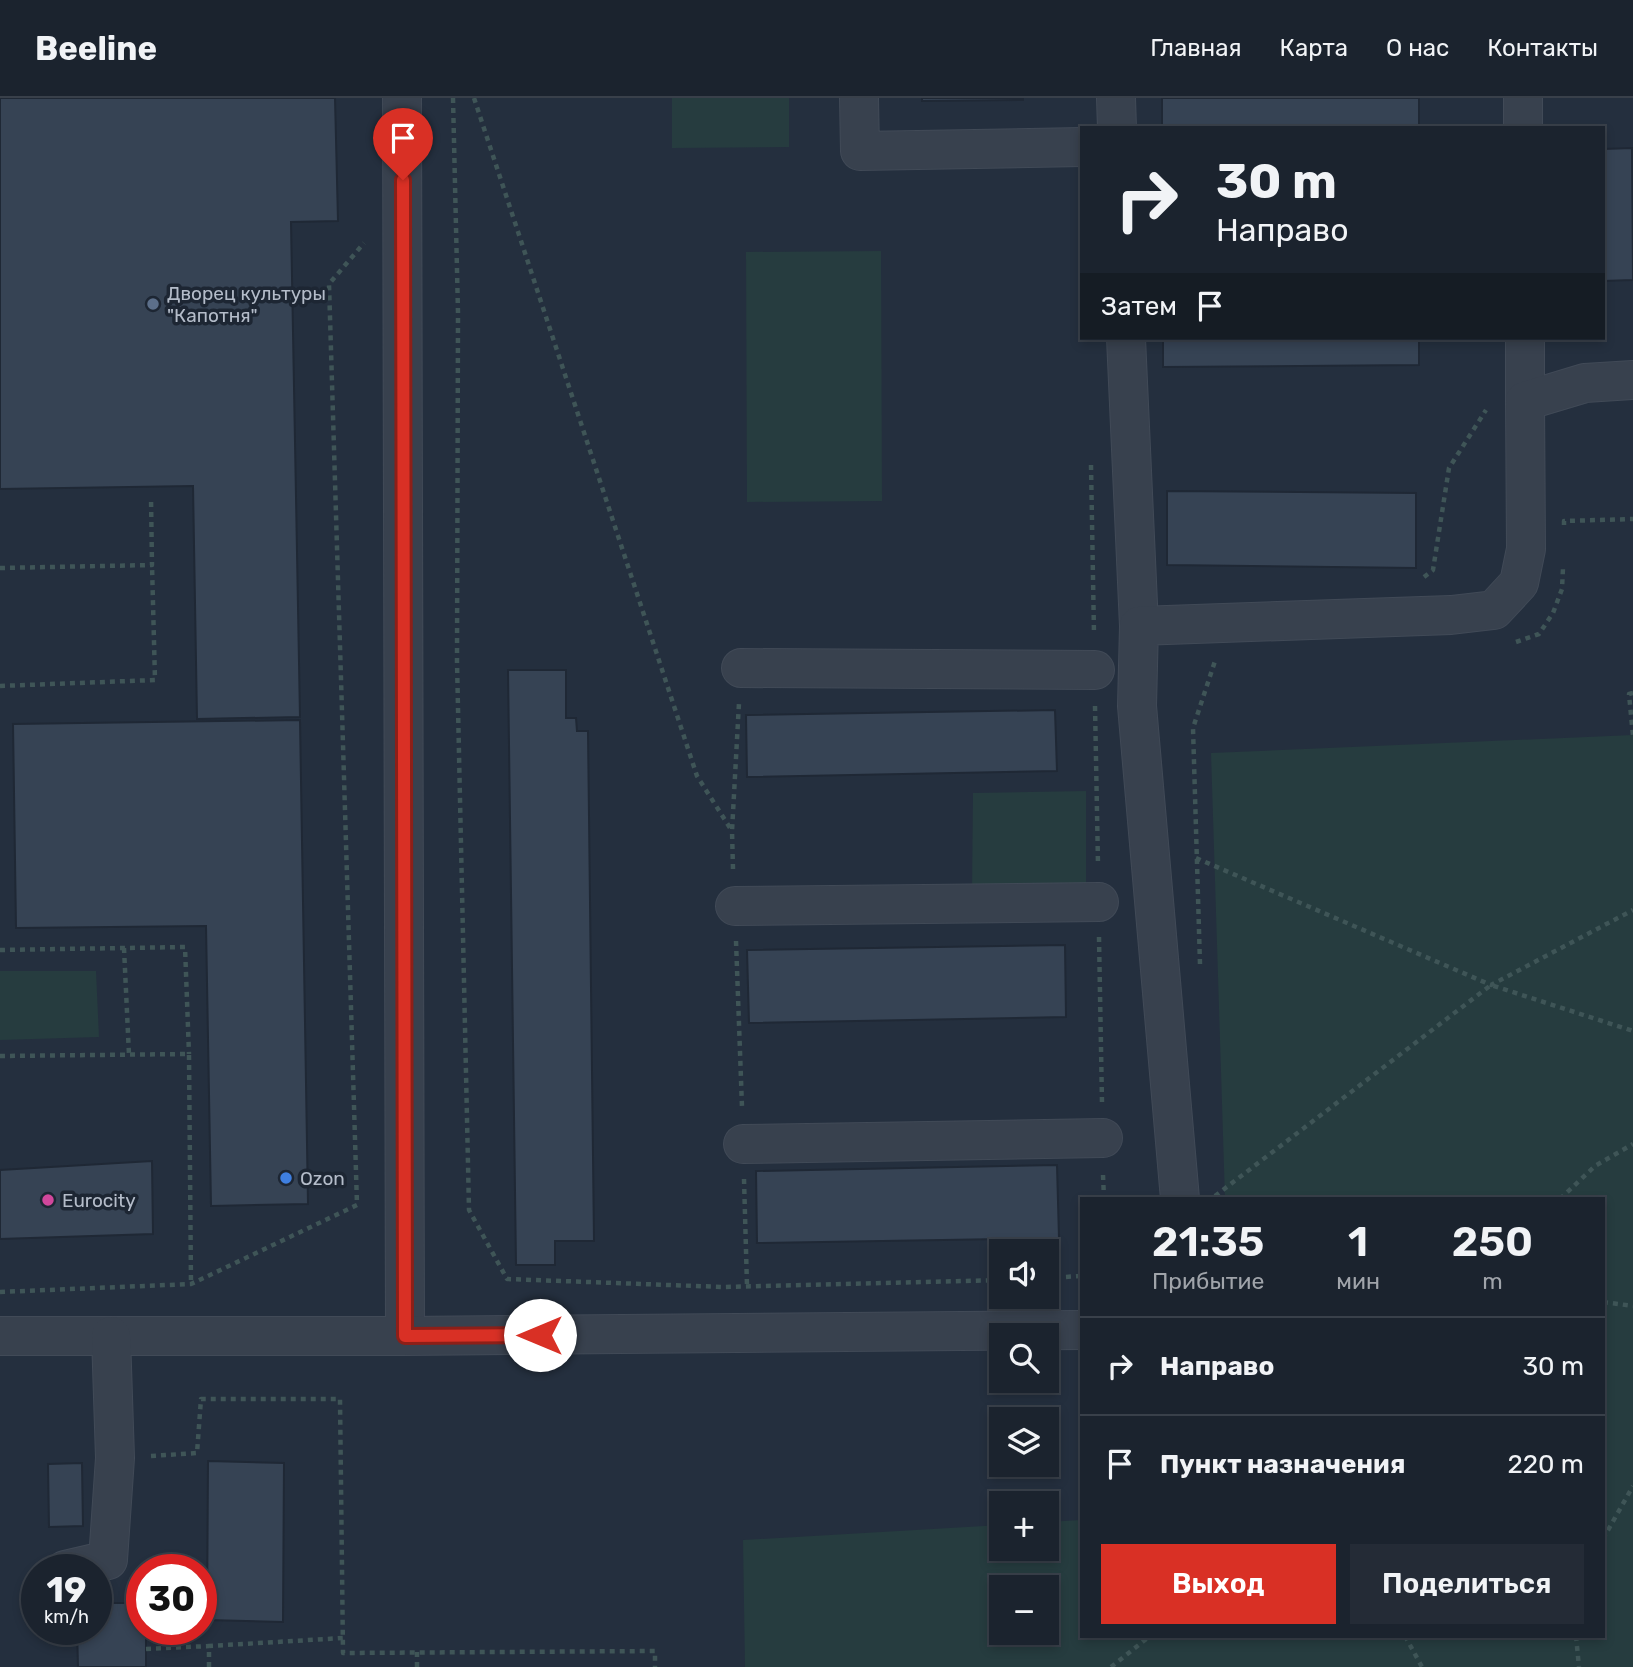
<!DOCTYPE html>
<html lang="ru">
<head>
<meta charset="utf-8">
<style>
	:root { --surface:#1b232e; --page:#242b36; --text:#f1f3f6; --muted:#a0a4aa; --line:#39404a; --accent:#d93025 }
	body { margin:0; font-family:Rubik,sans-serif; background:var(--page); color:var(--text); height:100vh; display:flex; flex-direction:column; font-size:26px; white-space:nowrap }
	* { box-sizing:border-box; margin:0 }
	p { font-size:23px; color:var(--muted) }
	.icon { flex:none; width:38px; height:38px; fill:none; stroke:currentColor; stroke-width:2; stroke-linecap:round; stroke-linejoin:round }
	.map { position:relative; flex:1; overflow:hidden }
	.details { position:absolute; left:1080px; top:1099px; width:525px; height:441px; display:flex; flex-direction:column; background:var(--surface); border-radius:0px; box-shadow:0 4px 10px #0003,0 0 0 2px var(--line) }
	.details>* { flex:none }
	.guide { position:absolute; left:1080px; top:28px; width:525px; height:214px; border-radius:0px; box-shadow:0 4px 10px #0003,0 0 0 2px var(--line); background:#1b232e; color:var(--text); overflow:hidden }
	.fabs { position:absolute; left:989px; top:1141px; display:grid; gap:14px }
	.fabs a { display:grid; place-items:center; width:70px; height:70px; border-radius:0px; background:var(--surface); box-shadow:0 4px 10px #0003,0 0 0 2px var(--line); font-size:35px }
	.speed { position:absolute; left:21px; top:1456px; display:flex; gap:14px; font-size:35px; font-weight:700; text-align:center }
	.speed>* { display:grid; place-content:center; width:91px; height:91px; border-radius:50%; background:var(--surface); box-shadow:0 4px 10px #0003,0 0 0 2px var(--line); line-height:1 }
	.speed small { font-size:18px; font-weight:400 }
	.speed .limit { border:10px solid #d22; background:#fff; color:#111 }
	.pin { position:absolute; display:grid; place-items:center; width:60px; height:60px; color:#fff; margin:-72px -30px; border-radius:50% 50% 50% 0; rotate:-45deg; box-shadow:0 0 7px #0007 }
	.pin .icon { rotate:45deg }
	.me { position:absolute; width:77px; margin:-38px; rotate:270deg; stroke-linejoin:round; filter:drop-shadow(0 0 5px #0008) }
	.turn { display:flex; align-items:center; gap:24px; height:147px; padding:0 21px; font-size:32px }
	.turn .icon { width:91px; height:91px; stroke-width:2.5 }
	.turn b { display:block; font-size:49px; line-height:60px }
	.then { display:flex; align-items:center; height:66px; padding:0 21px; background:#0003; gap:14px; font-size:26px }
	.eta { display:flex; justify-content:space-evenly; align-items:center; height:119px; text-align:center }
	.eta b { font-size:42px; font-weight:600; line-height:49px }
	.button { display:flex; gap:14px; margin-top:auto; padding:14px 21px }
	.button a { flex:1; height:80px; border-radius:0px; background:var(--accent); color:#fff; font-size:28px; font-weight:600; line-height:80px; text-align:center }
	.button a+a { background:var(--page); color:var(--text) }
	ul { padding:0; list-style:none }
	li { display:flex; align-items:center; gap:21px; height:98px; padding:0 21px; border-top:2px solid var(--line) }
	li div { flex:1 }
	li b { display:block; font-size:26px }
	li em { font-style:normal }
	header { display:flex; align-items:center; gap:42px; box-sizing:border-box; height:98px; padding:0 35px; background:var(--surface); border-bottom:2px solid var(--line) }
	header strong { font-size:33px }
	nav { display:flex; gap:38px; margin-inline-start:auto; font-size:24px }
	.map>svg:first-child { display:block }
	.green { fill:#263c3f; fill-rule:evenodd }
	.building { fill:#364354; stroke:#1f2835; stroke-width:2 }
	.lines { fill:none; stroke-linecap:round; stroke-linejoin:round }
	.minor-casing { stroke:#414a57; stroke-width:40 }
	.path { stroke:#3f5557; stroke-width:4.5; stroke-dasharray:5 5; stroke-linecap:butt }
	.minor { stroke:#38414e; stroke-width:38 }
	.route-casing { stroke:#8d1f18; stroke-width:18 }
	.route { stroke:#d93025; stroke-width:12 }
	.service-dot { fill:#5c6f8a; stroke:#1d2633; stroke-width:2.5 }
	.shop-dot { fill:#3f7fe0; stroke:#1d2633; stroke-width:2.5 }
	.hotel-dot { fill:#d1479c; stroke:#1d2633; stroke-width:2.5 }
	.labels { text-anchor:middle; stroke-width:7; stroke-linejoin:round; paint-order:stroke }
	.poi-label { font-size:19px; fill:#b4bcc9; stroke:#1d2633; text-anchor:start }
</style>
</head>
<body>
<header>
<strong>Beeline</strong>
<nav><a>Главная</a><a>Карта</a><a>О нас</a><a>Контакты</a></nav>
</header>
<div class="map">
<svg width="1633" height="1569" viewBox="0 0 1633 1569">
	<rect width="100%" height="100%" fill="#242f3e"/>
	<g class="green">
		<polygon points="672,0 789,0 789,49 672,50"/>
		<polygon points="881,153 882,403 747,404 746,154"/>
		<path d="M1633,637V1569H745L743,1442L1001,1427V1451H1046L1047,1424L1081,1422L1082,1538H1603V1101H1225L1211,655ZM1001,1489H1046V1535H1001Z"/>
		<polygon points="1086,693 1086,791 972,793 973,695"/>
		<polygon points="0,873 96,873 99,939 0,942"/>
	</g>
	<g class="building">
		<polygon points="0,0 335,0 338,123 291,124 300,619 197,621 193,388 0,391"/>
		<polygon points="922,0 1023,0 1023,2 922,3"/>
		<rect x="1162" y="0" width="257" height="30"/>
		<polygon points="1632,50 1633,182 1603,183 1603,51"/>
		<polygon points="1163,240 1419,240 1419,267 1163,269"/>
		<polygon points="1167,393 1416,395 1416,470 1167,467"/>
		<polygon points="508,572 566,572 566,620 576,620 577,633 588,633 594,1143 555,1143 555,1167 516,1167"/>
		<polygon points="1055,612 1057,673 747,679 746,617"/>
		<polygon points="300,622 308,1106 211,1108 206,828 16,830 13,626"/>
		<polygon points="1065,847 1066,919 749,925 747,852"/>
		<polygon points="152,1063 153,1136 0,1141 0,1072"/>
		<polygon points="1057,1067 1059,1140 757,1145 756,1073"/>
		<polygon points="208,1363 284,1365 283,1524 207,1522"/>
		<polygon points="82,1365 83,1428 49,1429 48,1366"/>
		<polygon points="96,1505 142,1505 142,1531 146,1531 146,1569 78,1569 77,1531 96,1531"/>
	</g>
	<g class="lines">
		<defs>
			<g id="minor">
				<polyline points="402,0 405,1238"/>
				<polyline points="859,0 860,53 1082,49"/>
				<polyline points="1116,0 1117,30"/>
				<polyline points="1523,0 1523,30"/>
				<polyline points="1126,240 1139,528"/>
				<polyline points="1525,240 1525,303"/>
				<polyline points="741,570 1095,572"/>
				<polyline points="735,808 1099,804"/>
				<polyline points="743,1046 1103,1040"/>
				<polyline points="1180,1101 1137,608 1139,528 1451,517 1494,512 1519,485 1526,451 1525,303 1585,285 1633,282"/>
				<polyline points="0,1238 405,1238 1082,1232"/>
				<polyline points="65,1472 108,1462 115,1360 111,1238"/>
			</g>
		</defs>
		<use href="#minor" class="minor-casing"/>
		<g class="path">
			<polyline points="453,0 458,215 457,564 469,1112 507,1181 723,1189 1001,1182"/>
			<polyline points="474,0 697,678 732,733"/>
			<polyline points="1091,367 1094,536"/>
			<polyline points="1564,427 1564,423 1633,421"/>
			<polyline points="0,470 152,467 151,399"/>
			<polyline points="1424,479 1433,472 1449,370 1486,312"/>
			<polyline points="1516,544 1539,536 1553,515 1562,491 1563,470"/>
			<polyline points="0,588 155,582 152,467"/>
			<polyline points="1633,595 1629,596 1633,638"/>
			<polyline points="1095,608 1098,767"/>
			<polyline points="1196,760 1491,887 1633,812"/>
			<polyline points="733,771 732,733 739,605"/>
			<polyline points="1099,839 1102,1005"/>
			<polyline points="736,843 742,1009"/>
			<polyline points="124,850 129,957"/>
			<polyline points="0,852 185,849 189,956"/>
			<polyline points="1200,866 1193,630 1216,560"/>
			<polyline points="0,958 189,956 191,1186"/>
			<polyline points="1103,1077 1104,1101"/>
			<polyline points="744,1081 747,1188"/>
			<polyline points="1215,1098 1491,887 1633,933"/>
			<polyline points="1560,1101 1595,1068 1633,1046"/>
			<polyline points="1046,1180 1082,1178"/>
			<polyline points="0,1194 191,1186 357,1107 329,186 364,145"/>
			<polyline points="1603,1204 1633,1208"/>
			<polyline points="151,1358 197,1355 201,1301 340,1301 343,1555 655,1553 655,1569"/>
			<polyline points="1603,1441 1633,1388"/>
			<polyline points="1405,1538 1422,1569"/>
			<polyline points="1576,1538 1579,1569"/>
			<polyline points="146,1551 209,1548"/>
			<polyline points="417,1554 417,1569"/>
			<polyline points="209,1569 209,1548 343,1540"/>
			<polyline points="1111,1569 1150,1538"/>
		</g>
		<use href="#minor" class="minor"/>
	</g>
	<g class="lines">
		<defs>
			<polyline id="route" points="403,82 405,1238 540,1237"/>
		</defs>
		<use href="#route" class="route-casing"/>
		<use href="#route" class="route"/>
	</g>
	<circle class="service-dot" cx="153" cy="206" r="7"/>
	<circle class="shop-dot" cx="286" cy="1080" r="7"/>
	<circle class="hotel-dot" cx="48" cy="1102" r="7"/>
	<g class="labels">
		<g class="poi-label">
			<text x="167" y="202">Дворец культуры<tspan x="167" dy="22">"Капотня"</tspan></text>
			<text x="300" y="1087">Ozon</text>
			<text x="62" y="1109">Eurocity</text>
		</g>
	</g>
</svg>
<div class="fabs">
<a><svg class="icon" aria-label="sound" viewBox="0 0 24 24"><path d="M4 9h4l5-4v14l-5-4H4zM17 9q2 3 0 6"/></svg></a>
<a><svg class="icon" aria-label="search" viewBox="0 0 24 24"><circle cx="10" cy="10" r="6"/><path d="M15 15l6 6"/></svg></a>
<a><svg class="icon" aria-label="layers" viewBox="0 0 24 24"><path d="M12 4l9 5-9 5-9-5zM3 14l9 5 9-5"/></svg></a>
<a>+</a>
<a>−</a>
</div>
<div class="speed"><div>19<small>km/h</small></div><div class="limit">30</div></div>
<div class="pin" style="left:403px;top:82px;background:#d93025"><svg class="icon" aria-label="arrive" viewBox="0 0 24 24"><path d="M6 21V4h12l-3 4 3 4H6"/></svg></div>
<svg class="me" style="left:540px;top:1237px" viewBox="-20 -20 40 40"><circle r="19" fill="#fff"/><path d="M0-13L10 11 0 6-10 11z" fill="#d93025"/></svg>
<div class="guide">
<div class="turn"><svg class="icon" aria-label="right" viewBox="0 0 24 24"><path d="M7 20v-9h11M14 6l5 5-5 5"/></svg><div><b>30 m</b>Направо</div></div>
<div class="then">Затем<svg class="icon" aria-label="arrive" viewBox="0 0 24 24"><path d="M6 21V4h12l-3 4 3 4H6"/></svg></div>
</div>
<section class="details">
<div class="eta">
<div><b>21:35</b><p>Прибытие</p></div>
<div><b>1</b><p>мин</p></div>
<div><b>250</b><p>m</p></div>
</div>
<ul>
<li><svg class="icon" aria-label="right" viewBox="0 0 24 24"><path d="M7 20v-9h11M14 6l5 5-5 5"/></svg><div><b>Направо</b></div><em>30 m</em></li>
<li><svg class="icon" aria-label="arrive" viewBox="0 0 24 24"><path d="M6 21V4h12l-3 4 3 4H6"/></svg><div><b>Пункт назначения</b></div><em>220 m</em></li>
</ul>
<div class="button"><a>Выход</a><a>Поделиться</a></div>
</section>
</div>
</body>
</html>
